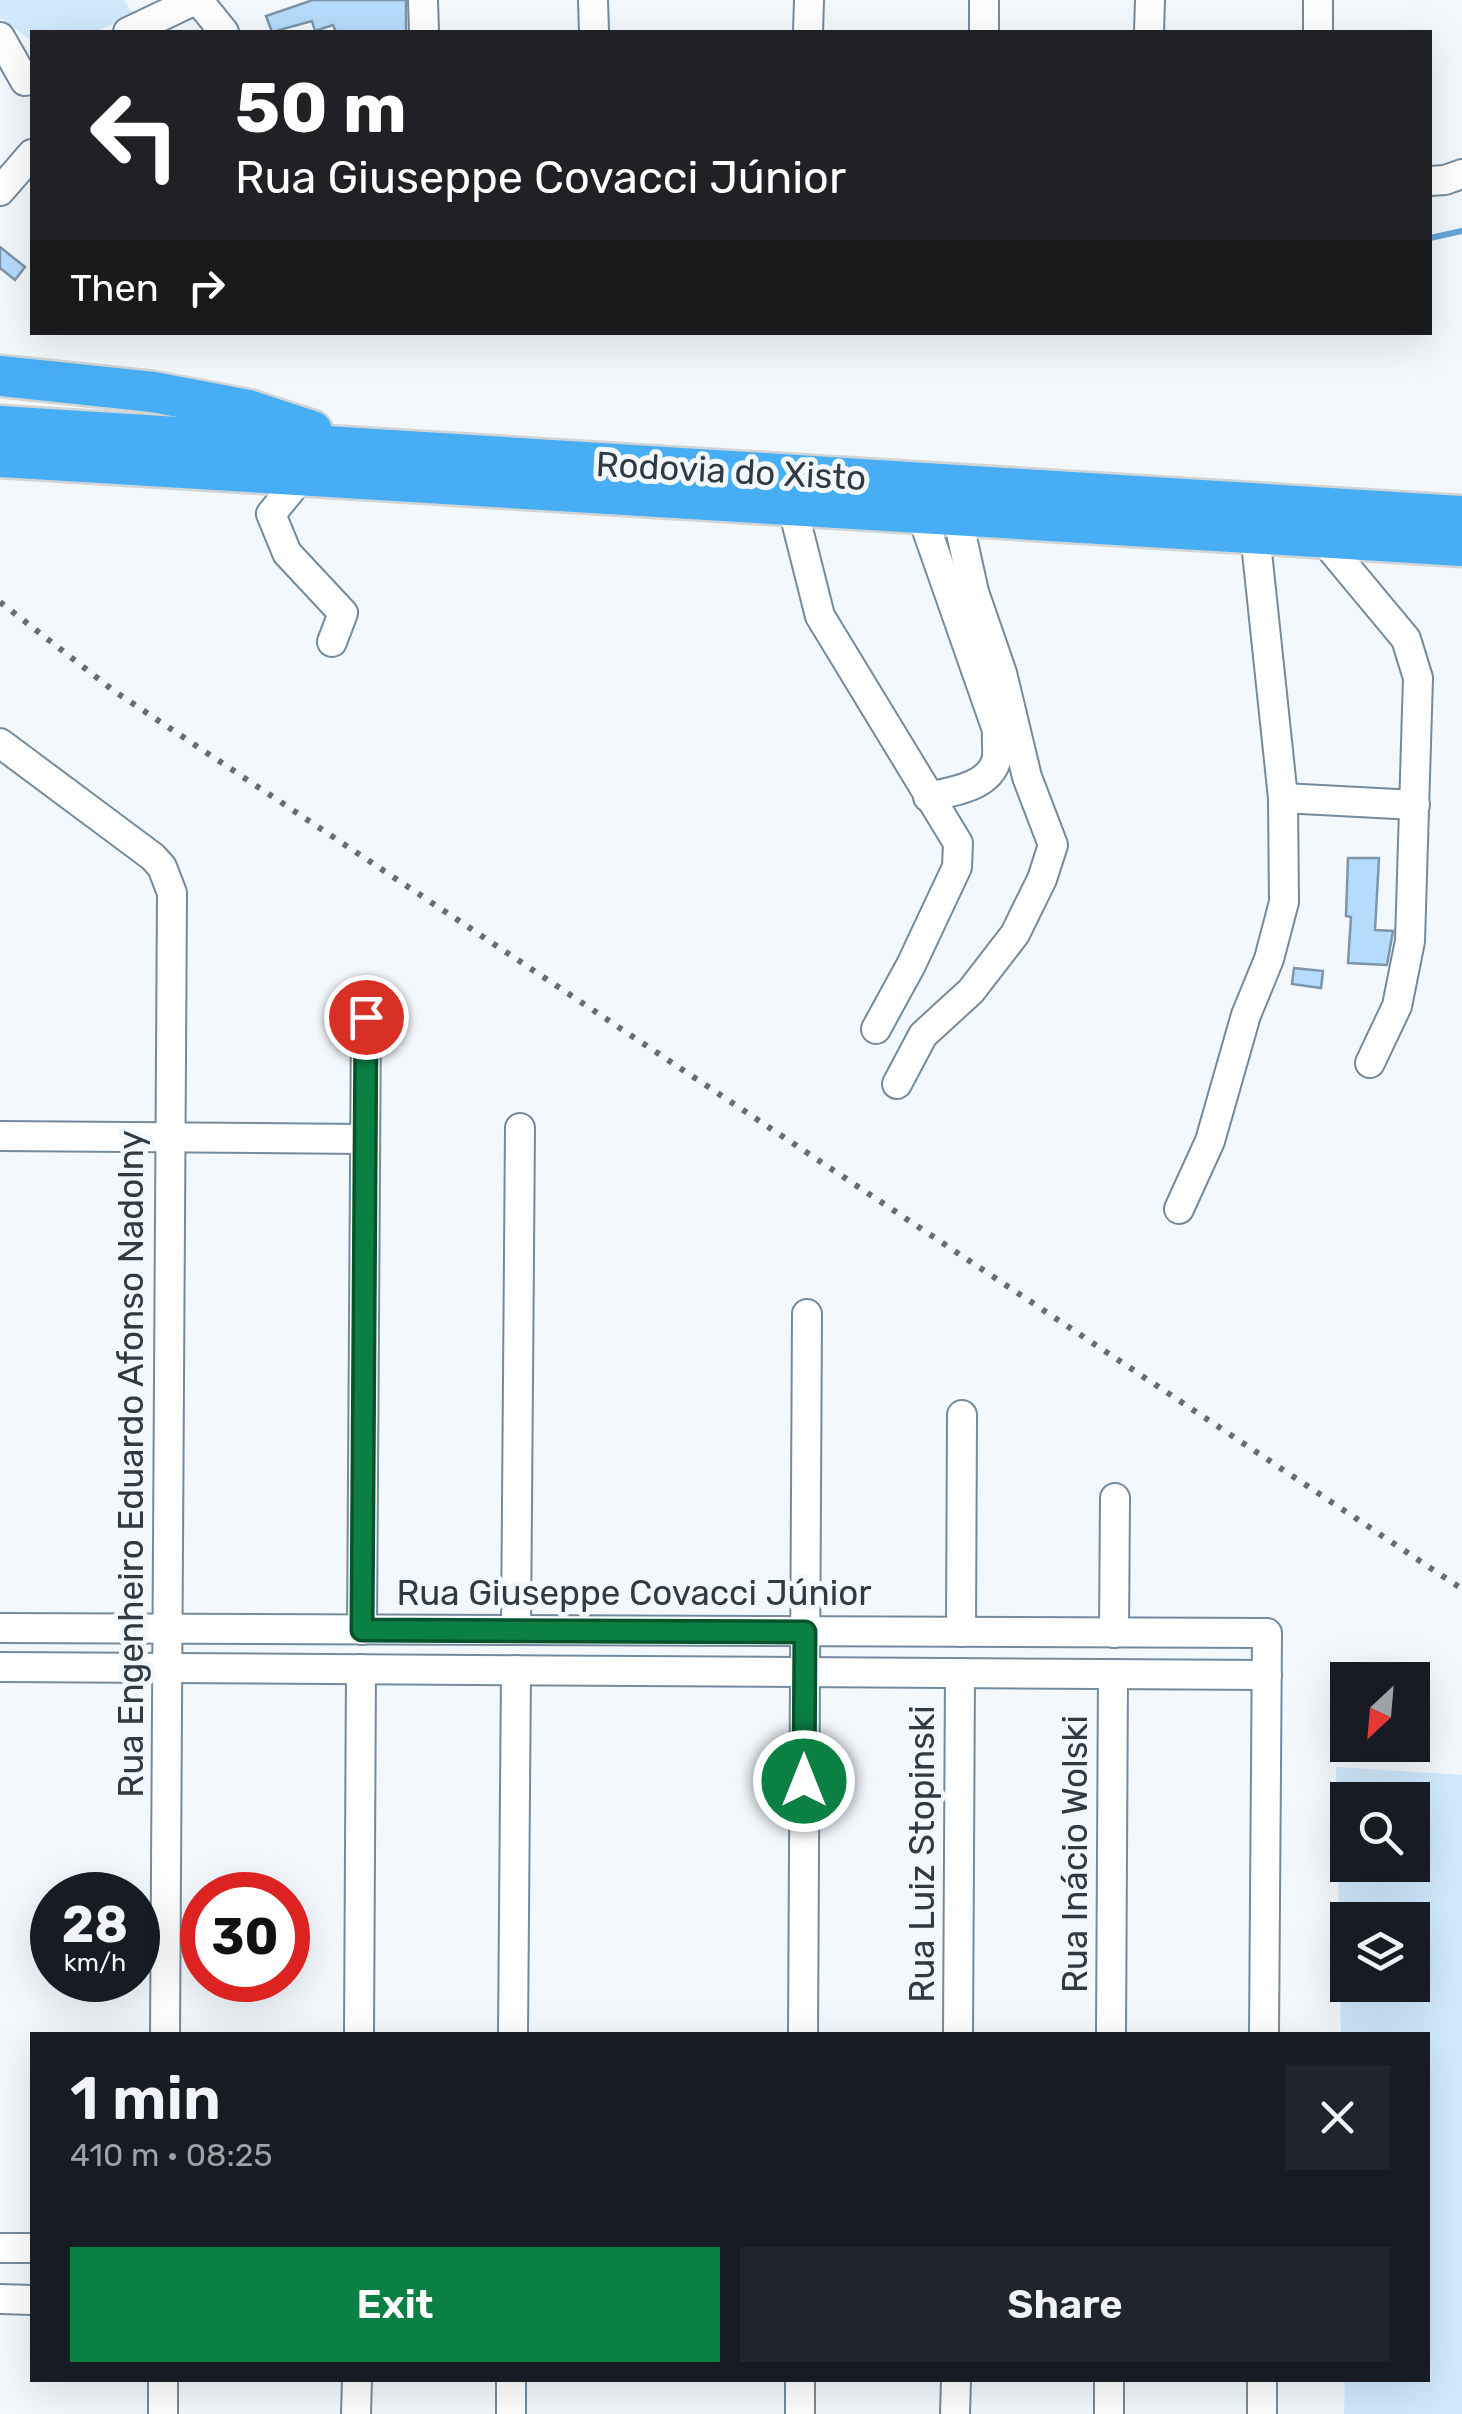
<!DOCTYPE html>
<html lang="en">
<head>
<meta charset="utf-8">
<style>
	:root { --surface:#171b24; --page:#20242c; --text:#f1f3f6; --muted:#9ea1a6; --accent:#0b8043 }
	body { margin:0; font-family:Rubik,sans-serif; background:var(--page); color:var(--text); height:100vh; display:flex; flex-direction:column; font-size:38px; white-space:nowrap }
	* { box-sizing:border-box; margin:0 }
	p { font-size:32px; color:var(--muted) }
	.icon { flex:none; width:55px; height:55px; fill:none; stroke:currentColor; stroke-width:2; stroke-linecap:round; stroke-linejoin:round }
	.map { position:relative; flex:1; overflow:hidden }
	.sheet { position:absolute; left:30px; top:2032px; width:1400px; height:350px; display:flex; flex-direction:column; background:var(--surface); border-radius:0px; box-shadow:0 10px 40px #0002 }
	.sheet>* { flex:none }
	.top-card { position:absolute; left:30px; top:30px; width:1402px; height:305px; border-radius:0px; box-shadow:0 10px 40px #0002; background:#202124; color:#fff; overflow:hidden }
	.needle { width:65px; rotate:206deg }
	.tools { position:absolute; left:1330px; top:1662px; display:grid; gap:20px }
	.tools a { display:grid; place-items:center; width:100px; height:100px; border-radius:0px; background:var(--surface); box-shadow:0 10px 40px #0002; font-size:50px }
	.speed { position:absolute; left:30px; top:1872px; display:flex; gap:20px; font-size:50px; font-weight:700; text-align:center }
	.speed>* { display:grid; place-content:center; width:130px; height:130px; border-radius:50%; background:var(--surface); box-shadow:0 10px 40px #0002; line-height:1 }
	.speed small { font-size:25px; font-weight:400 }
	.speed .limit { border:15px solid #d22; background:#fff; color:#111 }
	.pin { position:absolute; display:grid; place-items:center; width:85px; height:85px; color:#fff; margin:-42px; border:5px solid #fff; border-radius:50%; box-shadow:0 2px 10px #0007 }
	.me { position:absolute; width:110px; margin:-55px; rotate:0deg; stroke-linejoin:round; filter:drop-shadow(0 0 8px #0008) }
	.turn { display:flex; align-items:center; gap:35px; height:210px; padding:0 40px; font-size:45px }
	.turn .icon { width:130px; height:130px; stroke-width:2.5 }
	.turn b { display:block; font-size:70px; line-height:85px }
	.then { display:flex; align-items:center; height:95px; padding:0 40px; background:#0003; gap:20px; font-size:38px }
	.round { display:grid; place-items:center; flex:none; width:105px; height:105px; border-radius:0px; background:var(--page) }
	.headline { display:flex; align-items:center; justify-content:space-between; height:170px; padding:0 40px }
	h1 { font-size:60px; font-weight:600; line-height:75px }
	.action { display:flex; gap:20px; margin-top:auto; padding:20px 40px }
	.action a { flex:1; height:115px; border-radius:0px; background:var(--accent); color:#fff; font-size:40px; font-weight:600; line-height:115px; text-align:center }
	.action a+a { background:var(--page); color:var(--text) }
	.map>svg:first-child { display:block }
	.green { fill:#d1eafe; fill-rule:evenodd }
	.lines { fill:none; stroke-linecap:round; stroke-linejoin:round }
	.stream { stroke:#62a5d8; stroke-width:6 }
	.building { fill:#b5dcfc; stroke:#7d95a8; stroke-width:2.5 }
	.minor-casing { stroke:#748b9e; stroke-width:32 }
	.highway-casing { stroke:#d1d4d5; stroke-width:45 }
	.minor { stroke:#fff; stroke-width:28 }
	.highway { stroke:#47aef6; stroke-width:40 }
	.rail { stroke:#656d75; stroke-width:6; stroke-dasharray:5 10; stroke-linecap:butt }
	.route-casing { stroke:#07532c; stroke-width:25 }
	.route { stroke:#0b8043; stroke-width:18 }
	.labels { text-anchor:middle; stroke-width:10; stroke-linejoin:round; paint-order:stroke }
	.street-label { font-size:35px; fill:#303a42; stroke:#f3f8fd }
</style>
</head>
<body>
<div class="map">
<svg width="1462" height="2414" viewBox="0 0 1462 2414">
	<rect width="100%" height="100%" fill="#f3f8fd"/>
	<g class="green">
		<polygon points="0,0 124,0 134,15 94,32 32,32 32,41 0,18"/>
		<path d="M1336,1767L1462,1775V2414H1344L1345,2380H1428V2035H1341ZM1348,1800H1412V1865H1348ZM1348,1920H1412V1985H1348Z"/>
	</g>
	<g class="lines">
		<polyline class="stream" points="1430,238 1462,231"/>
	</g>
	<g class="building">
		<polygon points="313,0 406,0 406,32 336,32 333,25 315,31 312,21 272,32 266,16"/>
		<polygon points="0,247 25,267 15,280 0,268"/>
		<polygon points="1348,858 1379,858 1375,930 1393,931 1387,965 1348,963 1351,917 1346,916"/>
		<polygon points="1294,968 1323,971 1321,988 1292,984"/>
	</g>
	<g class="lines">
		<defs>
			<g id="minor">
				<polyline points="198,0 224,32"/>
				<polyline points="423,0 424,32"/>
				<polyline points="593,0 594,32"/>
				<polyline points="128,32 195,0"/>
				<polyline points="808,32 809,0"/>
				<polyline points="984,32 984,0"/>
				<polyline points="1149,32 1150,0"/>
				<polyline points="1318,32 1318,0"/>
				<polyline points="0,37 25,81"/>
				<polyline points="1430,181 1445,180 1462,174"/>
				<polyline points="0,191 32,154"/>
				<polyline points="303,475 271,514 287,553 343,613 332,642"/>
				<polyline points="792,505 820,616 958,843 957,867 911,965 876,1029"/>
				<path d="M921,513L997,730C996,740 999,756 995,764C985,788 949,792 928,797"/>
				<polyline points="1322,538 1406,639 1418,678 1410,941 1397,1006 1370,1063"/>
				<polyline points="0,743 153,857 162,867 172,893 165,2035"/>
				<polyline points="1283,798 1415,805"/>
				<polyline points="897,1084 923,1035 971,991 1015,934 1042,879 1053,845 1027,777 1002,673 974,592 957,515"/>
				<polyline points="0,1136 365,1139"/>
				<polyline points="1179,1209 1210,1141 1246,1015 1269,959 1284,902 1283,798 1255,533"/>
				<polyline points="0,1628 1267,1633 1264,2035"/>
				<polyline points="362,1630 366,1017"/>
				<polyline points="516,1630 520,1128"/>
				<polyline points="961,1632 962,1415"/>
				<polyline points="1114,1633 1115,1498"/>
				<polyline points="0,1667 1267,1675"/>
				<polyline points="359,2035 361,1669"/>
				<polyline points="513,2035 516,1670"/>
				<polyline points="803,2035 807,1314"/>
				<polyline points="958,2035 960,1673"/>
				<polyline points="1111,2035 1113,1674"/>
				<polyline points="0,2248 32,2248"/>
				<polyline points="0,2299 32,2300"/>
				<polyline points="163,2414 163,2380"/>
				<polyline points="356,2414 357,2380"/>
				<polyline points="511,2414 511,2380"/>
				<polyline points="800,2414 800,2380"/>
				<polyline points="955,2414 956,2380"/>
				<polyline points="1109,2414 1109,2380"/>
				<polyline points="1262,2414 1262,2380"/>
			</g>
			<g id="highway">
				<polyline points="0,376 153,392 248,410 312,431"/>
				<polyline points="0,426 1462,516"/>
				<polyline points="0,457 1462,546"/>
			</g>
		</defs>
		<use href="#minor" class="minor-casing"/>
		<use href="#highway" class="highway-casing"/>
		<use href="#minor" class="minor"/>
		<use href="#highway" class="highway"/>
		<polyline class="rail" points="0,602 114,691 1462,1589"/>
	</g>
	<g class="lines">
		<defs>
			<polyline id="route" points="366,1017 362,1630 805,1632 804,1781"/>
		</defs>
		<use href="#route" class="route-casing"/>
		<use href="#route" class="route"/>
	</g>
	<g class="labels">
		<g class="street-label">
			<text transform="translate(731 471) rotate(3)" y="12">Rodovia do Xisto</text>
			<text transform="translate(131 1464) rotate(-90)" y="12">Rua Engenheiro Eduardo Afonso Nadolny</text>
			<text x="634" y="1605">Rua Giuseppe Covacci Júnior</text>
			<text transform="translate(922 1854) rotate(-90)" y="12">Rua Luiz Stopinski</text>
			<text transform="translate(1075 1854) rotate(-90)" y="12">Rua Inácio Wolski</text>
		</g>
	</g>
</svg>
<div class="tools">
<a><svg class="needle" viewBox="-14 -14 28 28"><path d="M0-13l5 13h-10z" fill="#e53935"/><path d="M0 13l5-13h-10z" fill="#9ea1a6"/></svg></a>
<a><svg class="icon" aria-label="search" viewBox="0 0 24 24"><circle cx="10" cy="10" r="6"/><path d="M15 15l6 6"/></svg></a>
<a><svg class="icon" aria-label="layers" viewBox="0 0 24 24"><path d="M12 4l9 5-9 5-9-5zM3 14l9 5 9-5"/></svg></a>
</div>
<div class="speed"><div>28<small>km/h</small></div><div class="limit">30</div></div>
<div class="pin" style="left:366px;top:1017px;background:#d93025"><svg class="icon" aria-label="arrive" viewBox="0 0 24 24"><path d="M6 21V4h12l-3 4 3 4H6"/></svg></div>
<svg class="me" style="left:804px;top:1781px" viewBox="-20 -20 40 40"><circle r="17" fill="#0b8043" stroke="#fff" stroke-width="3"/><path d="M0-11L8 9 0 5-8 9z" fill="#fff"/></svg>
<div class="top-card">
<div class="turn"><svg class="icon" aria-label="left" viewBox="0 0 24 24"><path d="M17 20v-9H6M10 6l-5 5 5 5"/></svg><div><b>50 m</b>Rua Giuseppe Covacci Júnior</div></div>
<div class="then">Then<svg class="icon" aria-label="right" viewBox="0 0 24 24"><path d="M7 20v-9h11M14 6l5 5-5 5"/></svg></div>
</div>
<section class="sheet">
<div class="headline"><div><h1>1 min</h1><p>410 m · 08:25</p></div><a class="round"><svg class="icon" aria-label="close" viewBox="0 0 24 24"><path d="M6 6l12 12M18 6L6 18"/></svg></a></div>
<div class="action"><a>Exit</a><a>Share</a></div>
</section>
</div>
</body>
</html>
